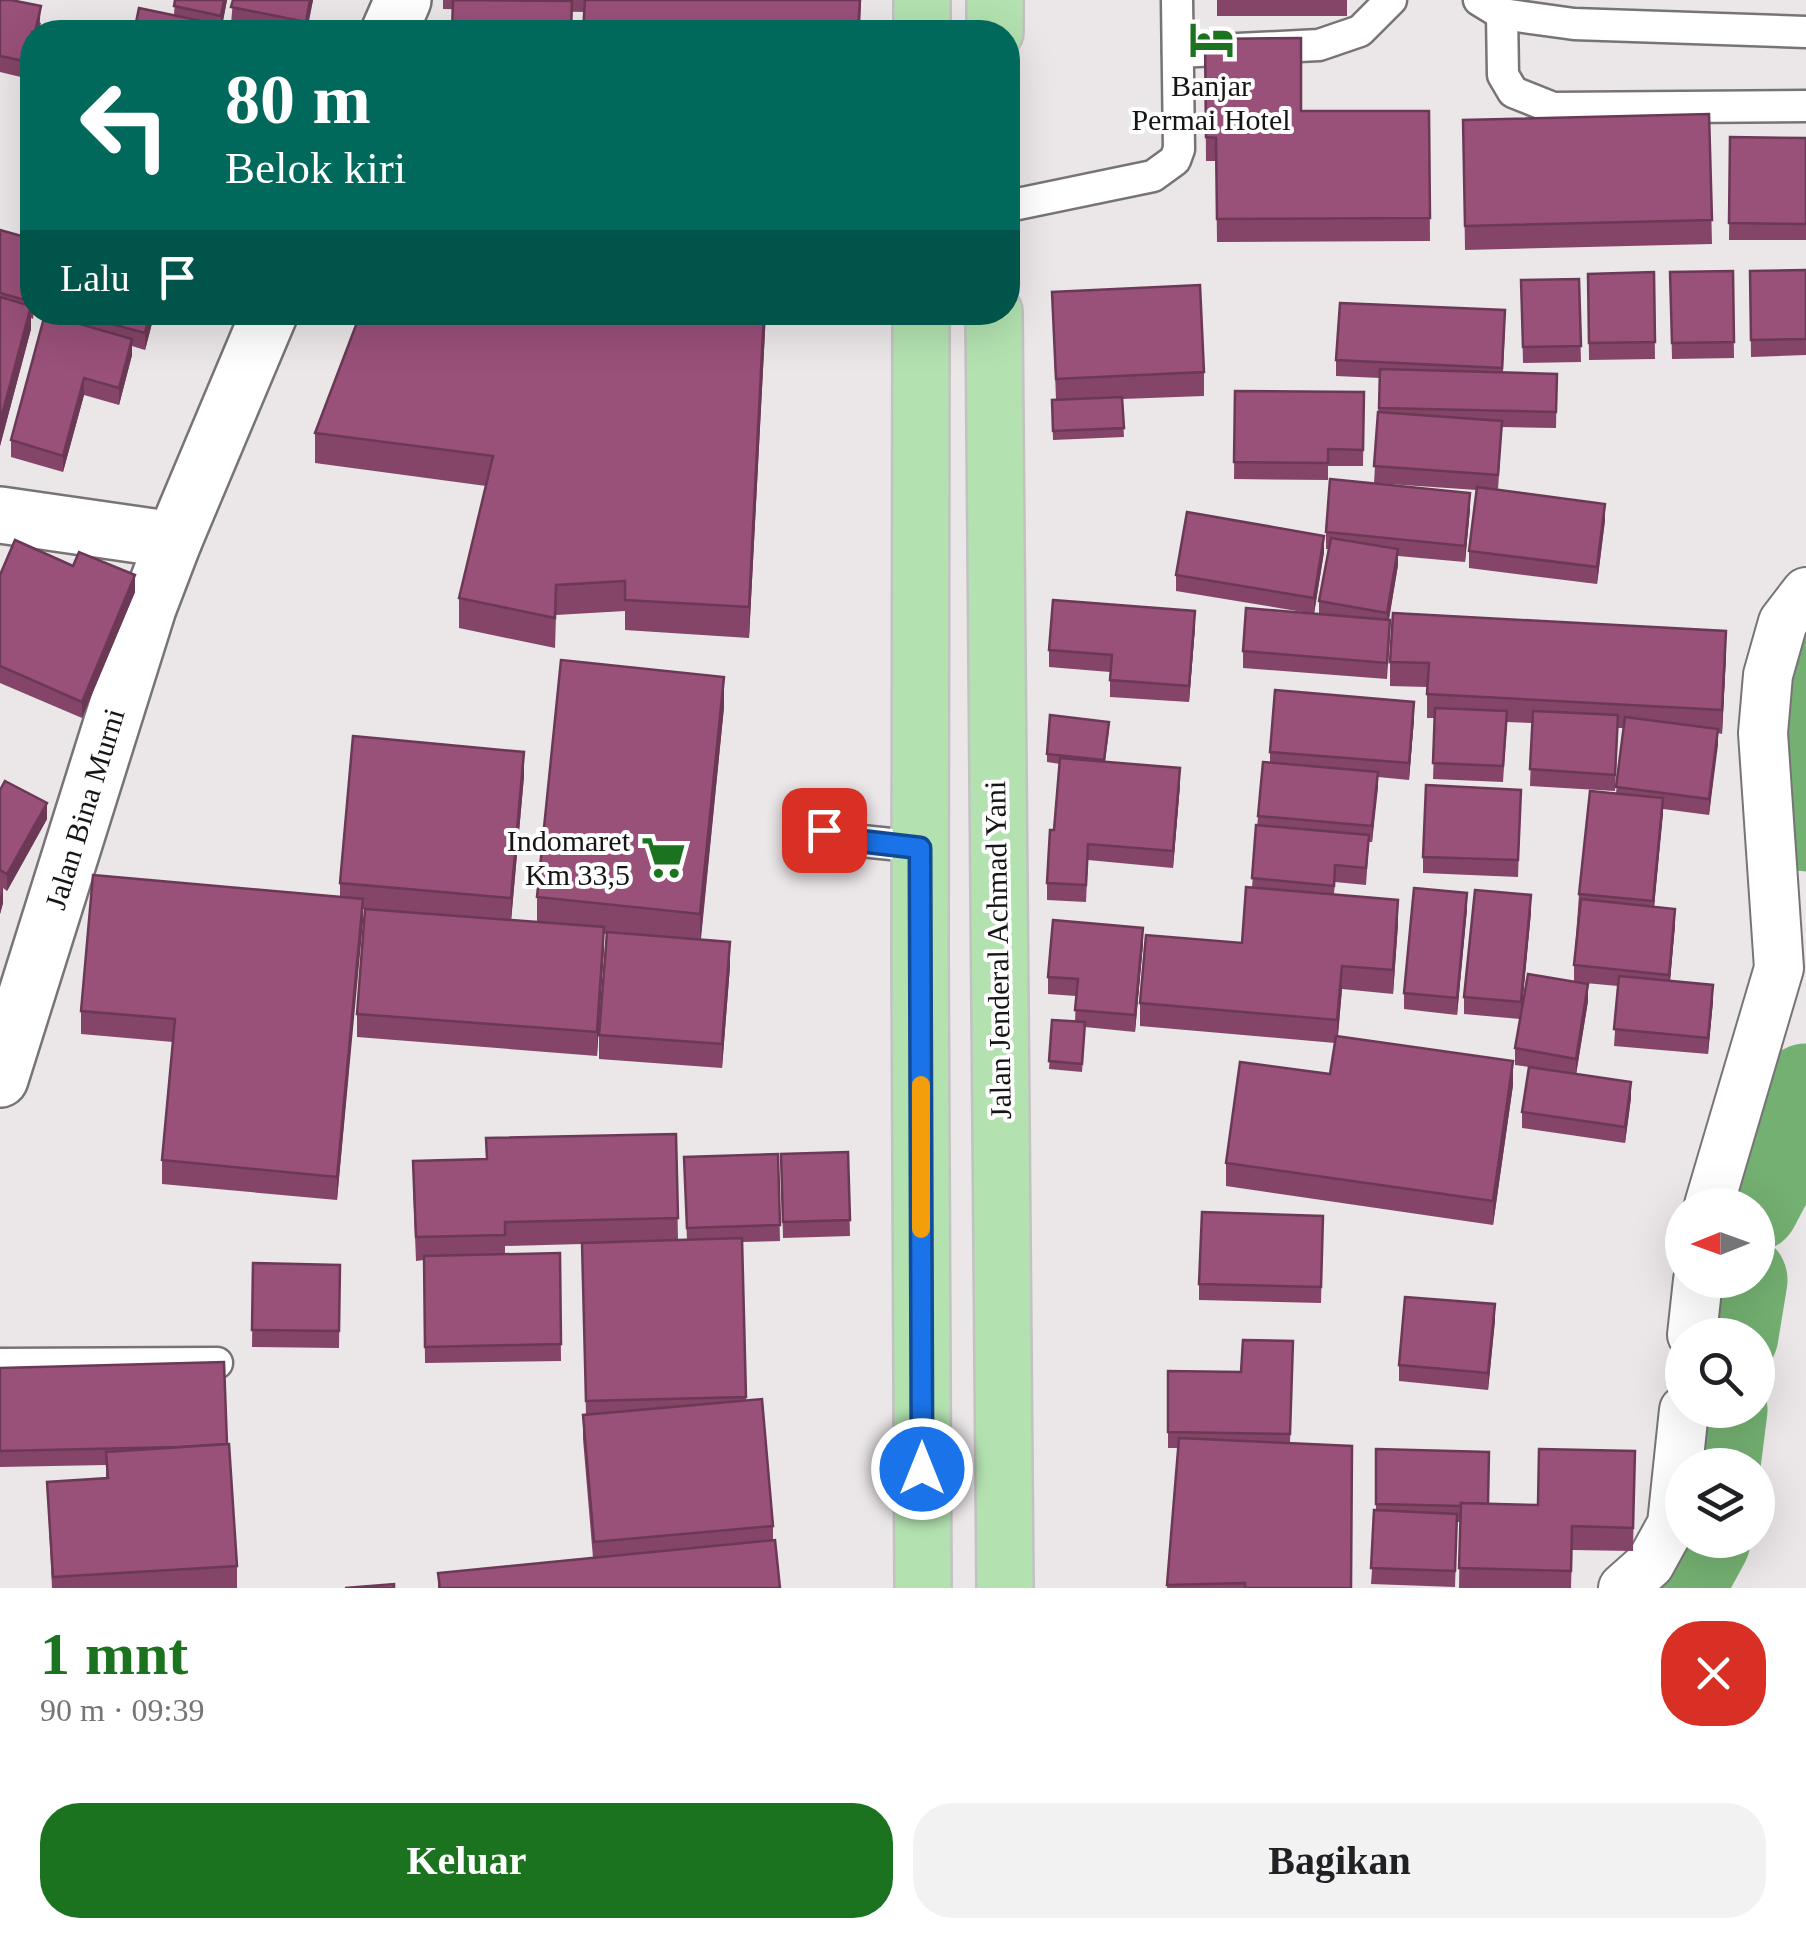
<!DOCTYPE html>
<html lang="id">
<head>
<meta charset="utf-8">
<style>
	:root { --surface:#fff; --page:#f2f2f2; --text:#202124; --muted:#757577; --accent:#1c731f }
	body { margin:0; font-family:Georgia,serif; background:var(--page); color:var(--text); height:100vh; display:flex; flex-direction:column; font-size:38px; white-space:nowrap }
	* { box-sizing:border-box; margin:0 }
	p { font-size:32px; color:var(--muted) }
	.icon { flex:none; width:55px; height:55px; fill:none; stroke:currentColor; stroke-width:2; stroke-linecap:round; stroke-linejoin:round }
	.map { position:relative; height:1588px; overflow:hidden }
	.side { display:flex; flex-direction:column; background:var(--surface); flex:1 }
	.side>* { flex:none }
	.top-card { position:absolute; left:20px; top:20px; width:1000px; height:305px; border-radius:40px; box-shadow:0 10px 40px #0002; background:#00695c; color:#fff; overflow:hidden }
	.needle { width:65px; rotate:269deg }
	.tools { position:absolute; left:1665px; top:1188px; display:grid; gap:20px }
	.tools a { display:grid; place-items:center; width:110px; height:110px; border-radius:50%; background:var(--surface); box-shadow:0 10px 40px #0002; font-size:50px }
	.pin { position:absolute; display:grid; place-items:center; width:85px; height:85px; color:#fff; margin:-42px; border-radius:20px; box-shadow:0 5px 15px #0006 }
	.me { position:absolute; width:110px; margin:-55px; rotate:0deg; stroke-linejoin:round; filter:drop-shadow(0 0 8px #0008) }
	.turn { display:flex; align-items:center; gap:35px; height:210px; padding:0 40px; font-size:45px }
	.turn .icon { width:130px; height:130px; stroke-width:2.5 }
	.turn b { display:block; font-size:70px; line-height:85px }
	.then { display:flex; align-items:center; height:95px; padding:0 40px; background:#0003; gap:20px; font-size:38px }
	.round { display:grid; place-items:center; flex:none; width:105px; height:105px; border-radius:40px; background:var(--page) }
	.headline { display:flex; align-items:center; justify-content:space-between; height:170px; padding:0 40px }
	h1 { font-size:60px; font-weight:700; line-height:75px; color:var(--accent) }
	.cta { display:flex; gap:20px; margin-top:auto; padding:20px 40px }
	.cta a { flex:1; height:115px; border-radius:40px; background:var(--accent); color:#fff; font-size:40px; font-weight:700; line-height:115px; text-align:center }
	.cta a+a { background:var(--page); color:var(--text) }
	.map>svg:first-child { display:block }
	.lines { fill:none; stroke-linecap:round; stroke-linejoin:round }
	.river { stroke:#74b071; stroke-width:95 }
	.service-casing { stroke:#787376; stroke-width:35 }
	.pedestrian-casing { stroke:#787376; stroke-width:52 }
	.minor-casing { stroke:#787376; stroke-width:60 }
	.tertiary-casing { stroke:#787376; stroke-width:60 }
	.trunk-casing { stroke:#c2c2c2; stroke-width:60 }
	.service { stroke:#fff; stroke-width:30 }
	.pedestrian { stroke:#fff; stroke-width:48 }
	.minor { stroke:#fff; stroke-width:55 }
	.tertiary { stroke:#fff; stroke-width:55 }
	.trunk { stroke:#b3e2b0; stroke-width:55 }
	.wall { fill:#844568 }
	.shaded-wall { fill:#6b3855 }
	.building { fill:#995079; stroke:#6b3855; stroke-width:2.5 }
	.route-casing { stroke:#114b97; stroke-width:25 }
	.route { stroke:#1a73e8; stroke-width:18 }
	.slow { stroke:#f59e0b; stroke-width:18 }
	.labels { text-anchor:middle; stroke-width:8; stroke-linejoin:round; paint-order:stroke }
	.poi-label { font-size:30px; fill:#161415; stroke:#fff }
	.street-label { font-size:30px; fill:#161415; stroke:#fff }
</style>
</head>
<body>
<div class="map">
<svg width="1806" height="1588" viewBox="0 0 1806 1588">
	<rect width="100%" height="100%" fill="#ebe6e8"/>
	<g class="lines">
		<g class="river">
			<polyline points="1806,677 1796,714 1806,824"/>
			<polyline points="1752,1205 1787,1139 1806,1091"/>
			<polyline points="1731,1335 1740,1280"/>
			<polyline points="1713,1465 1720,1410"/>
			<polyline points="1674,1588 1684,1575 1703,1540"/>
		</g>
		<defs>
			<g id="service">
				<polyline points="1479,0 1502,14 1574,24 1806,32"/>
				<polyline points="1502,14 1503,75 1513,92 1553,108 1806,106"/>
				<polyline points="1178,52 1319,45 1360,31 1391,0"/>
				<polyline points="1008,206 1153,176 1175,160 1179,149 1177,0"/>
				<polyline points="824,830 852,840 920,847"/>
				<polyline points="0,1364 217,1363"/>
			</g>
			<g id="pedestrian">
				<polyline points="1709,1205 1779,968 1763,733 1768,675 1783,622 1806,592"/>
				<polyline points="1692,1335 1698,1280"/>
				<polyline points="1623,1588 1650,1564 1672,1524 1684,1410"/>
			</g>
			<g id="minor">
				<polyline points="389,32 403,0"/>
				<polyline points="174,540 270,312"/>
			</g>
			<polyline id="tertiary" points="0,515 174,540 148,608 0,1079"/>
			<g id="trunk">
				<polyline points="922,32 922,0"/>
				<polyline points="995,32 995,0"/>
				<polyline points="921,312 920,953 923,1588"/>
				<polyline points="994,312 1005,1588"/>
			</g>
		</defs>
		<use href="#service" class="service-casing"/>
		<use href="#pedestrian" class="pedestrian-casing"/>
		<use href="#minor" class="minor-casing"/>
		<use href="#tertiary" class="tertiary-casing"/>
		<use href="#trunk" class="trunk-casing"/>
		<use href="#service" class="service"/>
		<use href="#pedestrian" class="pedestrian"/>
		<use href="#minor" class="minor"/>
		<use href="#tertiary" class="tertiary"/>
		<use href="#trunk" class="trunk"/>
	</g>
	<g class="wall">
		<polygon points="0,0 41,23 39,32 32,32 32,63 29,79 0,72"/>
		<polygon points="175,0 227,0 222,25 174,15"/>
		<polygon points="233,0 313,0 307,32 275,32 231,24"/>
		<polygon points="443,0 861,0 860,32 583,32 584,12 443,9"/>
		<rect x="1217" y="0" width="130" height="16"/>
		<polygon points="1205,39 1301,111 1429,111 1430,241 1217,242 1216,161 1206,161"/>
		<polygon points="1709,114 1712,244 1465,250 1463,120"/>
		<polygon points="1730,137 1806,138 1806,240 1729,240"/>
		<polygon points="0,230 32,239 32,312 34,312 33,319 31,318 31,329 0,446"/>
		<polygon points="1806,270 1806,355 1751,357 1750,271"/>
		<polygon points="1733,271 1734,358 1672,359 1670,272"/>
		<polygon points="1654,272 1655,359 1589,360 1588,274"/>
		<polygon points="1579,279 1581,362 1523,363 1521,280"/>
		<polygon points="1052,292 1204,372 1204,396 1122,399 1124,437 1053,440 1052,400 1056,400"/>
		<polygon points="58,312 155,312 145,350 132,346 132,355 119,405 84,395 63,472 11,457 11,440 58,318"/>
		<polygon points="766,312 749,638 625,630 625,611 556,615 555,648 459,628 459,598 486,486 315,463 315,433"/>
		<polygon points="1505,327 1503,372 1557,374 1556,428 1502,427 1498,490 1605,520 1597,584 1469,568 1469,551 1477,490 1374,483 1380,378 1336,376 1336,360"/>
		<polygon points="1235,391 1364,392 1363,466 1328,466 1328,480 1234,479"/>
		<polygon points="1470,509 1465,562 1398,556 1398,565 1389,620 1390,636 1387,679 1243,668 1243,651 1303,612 1176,591 1176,575 1324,552 1314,613 1319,614 1319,601 1328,549 1326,549 1326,532"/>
		<polygon points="0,575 135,592 82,718 0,683"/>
		<polygon points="1195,627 1189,702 1110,697 1110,672 1049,667 1049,650"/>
		<polygon points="1726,655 1722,734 1718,733 1709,815 1663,809 1654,907 1675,925 1670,981 1713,1001 1708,1054 1614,1046 1618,986 1574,982 1574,965 1579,894 1616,793 1623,728 1618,728 1615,791 1530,786 1532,723 1507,722 1503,782 1433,779 1435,718 1427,718 1427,687 1390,686 1390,662"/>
		<polygon points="724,707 701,939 730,966 722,1068 599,1059 599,1035 607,934 604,934 597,1056 357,1037 357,1014 378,910 363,909 337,1200 162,1184 162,1160 173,1042 81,1034 81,1011 340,897 340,883 524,776 511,920 537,922 537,897"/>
		<polygon points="1414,719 1409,780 1378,777 1372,842 1369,842 1366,885 1335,882 1334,894 1398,924 1393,994 1342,989 1338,1037 1513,1085 1493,1225 1226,1186 1226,1163 1330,1074 1335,1043 1140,1026 1140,1003 1242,943 1252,887 1258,816 1270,763 1270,752"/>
		<polygon points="1109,730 1105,762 1180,785 1173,868 1088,860 1086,902 1047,900 1047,883 1054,830 1060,764 1047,762 1047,754"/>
		<polygon points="0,790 47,819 7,891 3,888 3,903 0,914"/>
		<polygon points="1521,790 1518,877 1423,873 1423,857"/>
		<polygon points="1467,909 1457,1015 1404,1009 1404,993"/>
		<polygon points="1531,912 1521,1015 1588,1001 1576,1074 1631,1098 1625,1143 1522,1128 1522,1112 1529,1067 1515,1065 1515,1048 1520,1019 1464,1014 1464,997"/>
		<polygon points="1143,944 1135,1032 1085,1027 1082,1072 1049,1069 1052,1020 1075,1022 1076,996 1048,994 1048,977"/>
		<polygon points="676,1134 678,1240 687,1240 684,1173 778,1154 780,1241 742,1242 746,1400 773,1526 773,1540 780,1588 438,1588 438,1573 593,1558 583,1439 583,1415 586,1415 582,1244 505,1246 505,1254 560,1253 561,1361 425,1363 424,1260 416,1261 413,1185 486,1159 486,1138"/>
		<polygon points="848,1152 850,1236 783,1238 781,1154"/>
		<polygon points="1323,1216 1321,1303 1199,1300 1199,1284"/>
		<polygon points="253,1263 340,1265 339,1348 252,1347"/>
		<polygon points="1495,1320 1488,1390 1399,1381 1399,1365"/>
		<polygon points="1293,1341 1290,1443 1351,1588 1167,1588 1179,1448 1168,1448 1168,1371 1241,1372"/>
		<polygon points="0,1368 227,1444 237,1566 237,1588 52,1588 47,1482 106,1478 106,1465 0,1467"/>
		<polygon points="1376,1449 1488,1504 1538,1505 1635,1451 1633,1551 1572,1550 1571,1588 1459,1588 1460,1522 1457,1522 1455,1587 1371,1584 1376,1510"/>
	</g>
	<g class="shaded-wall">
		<polygon points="224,0 227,0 221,32 221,16"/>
		<polygon points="310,0 313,0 306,32 306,22"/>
		<polygon points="41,6 39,32 35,32"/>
		<polygon points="32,47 32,63 29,79 29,62"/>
		<polygon points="31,306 31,329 0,446 0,422"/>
		<polygon points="150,312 155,312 145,350 145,333"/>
		<polygon points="764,312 766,312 749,638 749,607"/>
		<polygon points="132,339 132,355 119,405 119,388"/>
		<polygon points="84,378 84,395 63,472 63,456"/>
		<polygon points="1470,493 1470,509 1465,562 1465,546"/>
		<polygon points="1605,504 1605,520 1597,584 1597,567"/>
		<polygon points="1324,536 1324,552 1314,614 1314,598"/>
		<polygon points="1398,549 1398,565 1387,629 1387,613"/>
		<polygon points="135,575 135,592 82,718 82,702"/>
		<polygon points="1195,611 1195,627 1189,702 1189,686"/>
		<polygon points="1726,631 1726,655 1722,734 1722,710"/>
		<polygon points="724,677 724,707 700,944 700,914"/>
		<polygon points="1414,702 1414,719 1409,780 1409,763"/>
		<polygon points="1718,729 1718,745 1709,815 1709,799"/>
		<polygon points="524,752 524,776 511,922 511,898"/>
		<polygon points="1180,768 1180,785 1173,868 1173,851"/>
		<polygon points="1378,772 1378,788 1372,842 1372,826"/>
		<polygon points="1663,798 1663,814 1653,918 1653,901"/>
		<polygon points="47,803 47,819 7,891 7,874"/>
		<polygon points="3,887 3,903 0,914 0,898"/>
		<polygon points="1467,893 1467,909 1457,1015 1457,998"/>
		<polygon points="1531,895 1531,912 1521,1019 1521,1002"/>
		<polygon points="363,899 363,922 337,1200 337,1177"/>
		<polygon points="1398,900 1398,924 1393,994 1393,970"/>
		<polygon points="1675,909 1675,925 1669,992 1669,975"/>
		<polygon points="604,927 604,951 597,1056 597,1032"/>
		<polygon points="1143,928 1143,944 1135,1032 1135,1015"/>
		<polygon points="730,942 730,966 722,1068 722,1044"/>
		<polygon points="1342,966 1342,989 1337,1043 1337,1020"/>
		<polygon points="1588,984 1588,1001 1576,1075 1576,1059"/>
		<polygon points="1713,985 1713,1001 1708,1054 1708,1038"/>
		<polygon points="1513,1061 1513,1085 1493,1225 1493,1201"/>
		<polygon points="1631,1082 1631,1098 1625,1143 1625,1127"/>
		<polygon points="1495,1304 1495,1320 1488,1390 1488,1373"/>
	</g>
	<g class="building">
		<polygon points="0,0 11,0 41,6 35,32 32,32 32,47 29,62 0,56"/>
		<polygon points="175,0 224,0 221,16 174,6"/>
		<polygon points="233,0 310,0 306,22 231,7"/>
		<polygon points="453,0 572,1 571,32 452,32"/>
		<polygon points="585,0 860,0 858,32 583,32"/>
		<polygon points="139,8 249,31 249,32 134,32"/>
		<polygon points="76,25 110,32 75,32"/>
		<polygon points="1301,38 1301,111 1429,111 1430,218 1217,219 1216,138 1206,137 1205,39"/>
		<polygon points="1709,114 1712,220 1465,226 1463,120"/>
		<polygon points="1730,137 1806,138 1806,224 1729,223"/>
		<polygon points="0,230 32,239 32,302 0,293"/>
		<polygon points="1806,270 1806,339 1751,340 1750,271"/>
		<polygon points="1733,271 1734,342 1672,343 1670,272"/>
		<polygon points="1654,272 1655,342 1589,343 1588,274"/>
		<polygon points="1579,279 1581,346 1523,347 1521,280"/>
		<polygon points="1200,285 1204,372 1056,379 1052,292"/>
		<polygon points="0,297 31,306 0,422"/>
		<polygon points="1340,303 1505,310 1502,368 1336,360"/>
		<polygon points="68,312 150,312 145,333"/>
		<polygon points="361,312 764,312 749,607 625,600 625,581 556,585 555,618 459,598 493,456 315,433"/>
		<polygon points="45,314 132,339 119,388 84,378 63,456 11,440"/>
		<polygon points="1380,369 1557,374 1556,412 1379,408"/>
		<polygon points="1235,391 1364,392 1363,450 1328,449 1328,463 1234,462"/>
		<polygon points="1122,397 1124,428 1053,431 1052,400"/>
		<polygon points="1378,412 1502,421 1498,475 1374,466"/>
		<polygon points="1330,479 1470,493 1465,546 1326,532"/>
		<polygon points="1477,487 1605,504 1597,567 1469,551"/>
		<polygon points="1187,512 1324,536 1314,598 1176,575"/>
		<polygon points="1331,538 1398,549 1387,613 1319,601"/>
		<polygon points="15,540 73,566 79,552 135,575 82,702 0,666 0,575"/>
		<polygon points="1053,600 1195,611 1189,686 1110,680 1112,655 1049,650"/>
		<polygon points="1246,608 1390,620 1387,663 1243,651"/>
		<polygon points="1393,613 1726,631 1722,710 1427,694 1429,663 1390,662"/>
		<polygon points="561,660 724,677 700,914 537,897"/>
		<polygon points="1275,690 1414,702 1409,763 1270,752"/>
		<polygon points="1435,708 1507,711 1503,766 1433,763"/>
		<polygon points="1533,711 1618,715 1615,775 1530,769"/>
		<polygon points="1050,715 1109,722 1104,760 1047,754"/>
		<polygon points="1625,717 1718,729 1709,799 1616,787"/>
		<polygon points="353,736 524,752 511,898 340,883"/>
		<polygon points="1060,758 1180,768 1173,851 1088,844 1086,885 1047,883 1050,830 1054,830"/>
		<polygon points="1263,762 1378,772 1372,826 1258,816"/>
		<polygon points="5,781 47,803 7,874 0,870 0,790"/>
		<polygon points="1426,785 1521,790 1518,860 1423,857"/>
		<polygon points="1590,791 1663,798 1653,901 1579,894"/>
		<polygon points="1256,825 1369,835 1366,868 1335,865 1334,886 1252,878"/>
		<polygon points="93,875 363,899 337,1177 162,1160 175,1019 81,1011"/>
		<polygon points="1246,887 1398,900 1393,970 1342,966 1337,1020 1140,1003 1146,935 1242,943"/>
		<polygon points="1414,888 1467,893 1457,998 1404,993"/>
		<polygon points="1475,890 1531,895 1521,1002 1464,997"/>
		<polygon points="1581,899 1675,909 1669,975 1574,965"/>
		<polygon points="365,909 604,927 597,1032 357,1014"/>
		<polygon points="1053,920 1143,928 1135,1015 1075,1010 1078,979 1048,977"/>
		<polygon points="607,932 730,942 722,1044 599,1035"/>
		<polygon points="1528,974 1588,984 1576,1059 1515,1048"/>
		<polygon points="1619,976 1713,985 1708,1038 1614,1029"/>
		<polygon points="1052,1020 1085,1022 1082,1064 1049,1061"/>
		<polygon points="1336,1036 1513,1061 1493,1201 1226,1163 1240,1062 1330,1074"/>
		<polygon points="1529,1067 1631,1082 1625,1127 1522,1112"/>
		<polygon points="676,1134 678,1218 505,1222 505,1235 416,1237 413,1161 487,1159 486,1138"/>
		<polygon points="848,1152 850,1220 783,1222 781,1154"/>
		<polygon points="778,1154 780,1225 687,1228 684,1157"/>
		<polygon points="1202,1212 1323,1216 1321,1287 1199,1284"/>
		<polygon points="742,1238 746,1397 586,1401 582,1243"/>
		<polygon points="560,1253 561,1344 425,1347 424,1256"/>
		<polygon points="253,1263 340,1265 339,1331 252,1330"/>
		<polygon points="1405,1297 1495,1304 1488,1373 1399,1365"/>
		<polygon points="1243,1340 1293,1341 1290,1434 1168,1432 1168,1371 1241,1372"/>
		<polygon points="224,1362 227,1444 179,1447 0,1451 0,1368"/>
		<polygon points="762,1399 773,1526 594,1542 583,1415"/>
		<polygon points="1179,1438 1352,1446 1351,1588 1245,1588 1245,1583 1167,1585"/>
		<polygon points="229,1444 237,1566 53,1577 47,1482 108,1478 106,1452"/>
		<polygon points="1376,1449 1489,1452 1488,1504 1461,1503 1461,1506 1376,1504"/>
		<polygon points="1539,1449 1635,1451 1633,1528 1572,1526 1571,1571 1459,1568 1461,1503 1538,1505"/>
		<polygon points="1374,1510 1457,1514 1455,1571 1371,1568"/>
		<polygon points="775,1540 780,1588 440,1588 438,1573"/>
		<polygon points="394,1584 394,1588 345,1588"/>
	</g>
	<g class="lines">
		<defs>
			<polyline id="route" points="824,830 852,840 920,848 922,1469"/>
		</defs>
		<use href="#route" class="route-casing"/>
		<use href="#route" class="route"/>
		<polyline class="slow" points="921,1085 921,1229"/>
	</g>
	<defs>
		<symbol id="hotel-bare" viewBox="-9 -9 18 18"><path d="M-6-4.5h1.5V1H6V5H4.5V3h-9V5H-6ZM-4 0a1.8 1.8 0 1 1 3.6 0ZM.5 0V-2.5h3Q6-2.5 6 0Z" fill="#1c731f" stroke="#fff" stroke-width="2.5" paint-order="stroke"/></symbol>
		<symbol id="supermarket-bare" viewBox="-9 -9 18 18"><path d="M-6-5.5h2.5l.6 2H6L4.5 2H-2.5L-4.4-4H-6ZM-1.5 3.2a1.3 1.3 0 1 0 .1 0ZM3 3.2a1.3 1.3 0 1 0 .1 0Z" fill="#1c731f" stroke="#fff" stroke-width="2.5" paint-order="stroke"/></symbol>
	</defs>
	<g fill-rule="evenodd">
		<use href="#hotel-bare" x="1180" y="8" width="63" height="63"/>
		<use href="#supermarket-bare" x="632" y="826" width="63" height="63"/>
	</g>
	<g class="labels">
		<g class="poi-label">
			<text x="1211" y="96">Banjar<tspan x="1211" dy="34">Permai Hotel</tspan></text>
			<text x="630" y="851" text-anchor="end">Indomaret<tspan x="630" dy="34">Km 33,5</tspan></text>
		</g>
		<g class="street-label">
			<text transform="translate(85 809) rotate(-73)" y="10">Jalan Bina Murni</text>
			<text transform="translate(998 950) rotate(-91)" y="10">Jalan Jenderal Achmad Yani</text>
		</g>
	</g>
</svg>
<div class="tools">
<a><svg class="needle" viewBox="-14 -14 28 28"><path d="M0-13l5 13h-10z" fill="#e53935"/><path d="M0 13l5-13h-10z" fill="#757577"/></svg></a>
<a><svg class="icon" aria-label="search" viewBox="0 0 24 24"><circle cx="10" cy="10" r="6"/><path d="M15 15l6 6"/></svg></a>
<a><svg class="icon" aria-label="layers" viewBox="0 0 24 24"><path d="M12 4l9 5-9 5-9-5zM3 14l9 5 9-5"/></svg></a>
</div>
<div class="pin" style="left:824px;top:830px;background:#d93025"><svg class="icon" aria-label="arrive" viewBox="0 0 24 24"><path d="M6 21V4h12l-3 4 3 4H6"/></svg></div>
<svg class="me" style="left:922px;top:1469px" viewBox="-20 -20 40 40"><circle r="17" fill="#1a73e8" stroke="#fff" stroke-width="3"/><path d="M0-11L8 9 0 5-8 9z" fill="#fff"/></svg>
<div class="top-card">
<div class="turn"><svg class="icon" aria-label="left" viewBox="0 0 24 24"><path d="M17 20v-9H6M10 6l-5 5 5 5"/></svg><div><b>80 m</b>Belok kiri</div></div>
<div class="then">Lalu<svg class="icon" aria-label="arrive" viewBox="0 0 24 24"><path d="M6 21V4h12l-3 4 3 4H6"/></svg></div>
</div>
</div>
<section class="side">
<div class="headline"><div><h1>1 mnt</h1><p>90 m · 09:39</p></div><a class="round" style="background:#d93025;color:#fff"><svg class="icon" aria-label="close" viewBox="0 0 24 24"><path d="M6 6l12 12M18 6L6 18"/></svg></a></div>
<div class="cta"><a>Keluar</a><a>Bagikan</a></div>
</section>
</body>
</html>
